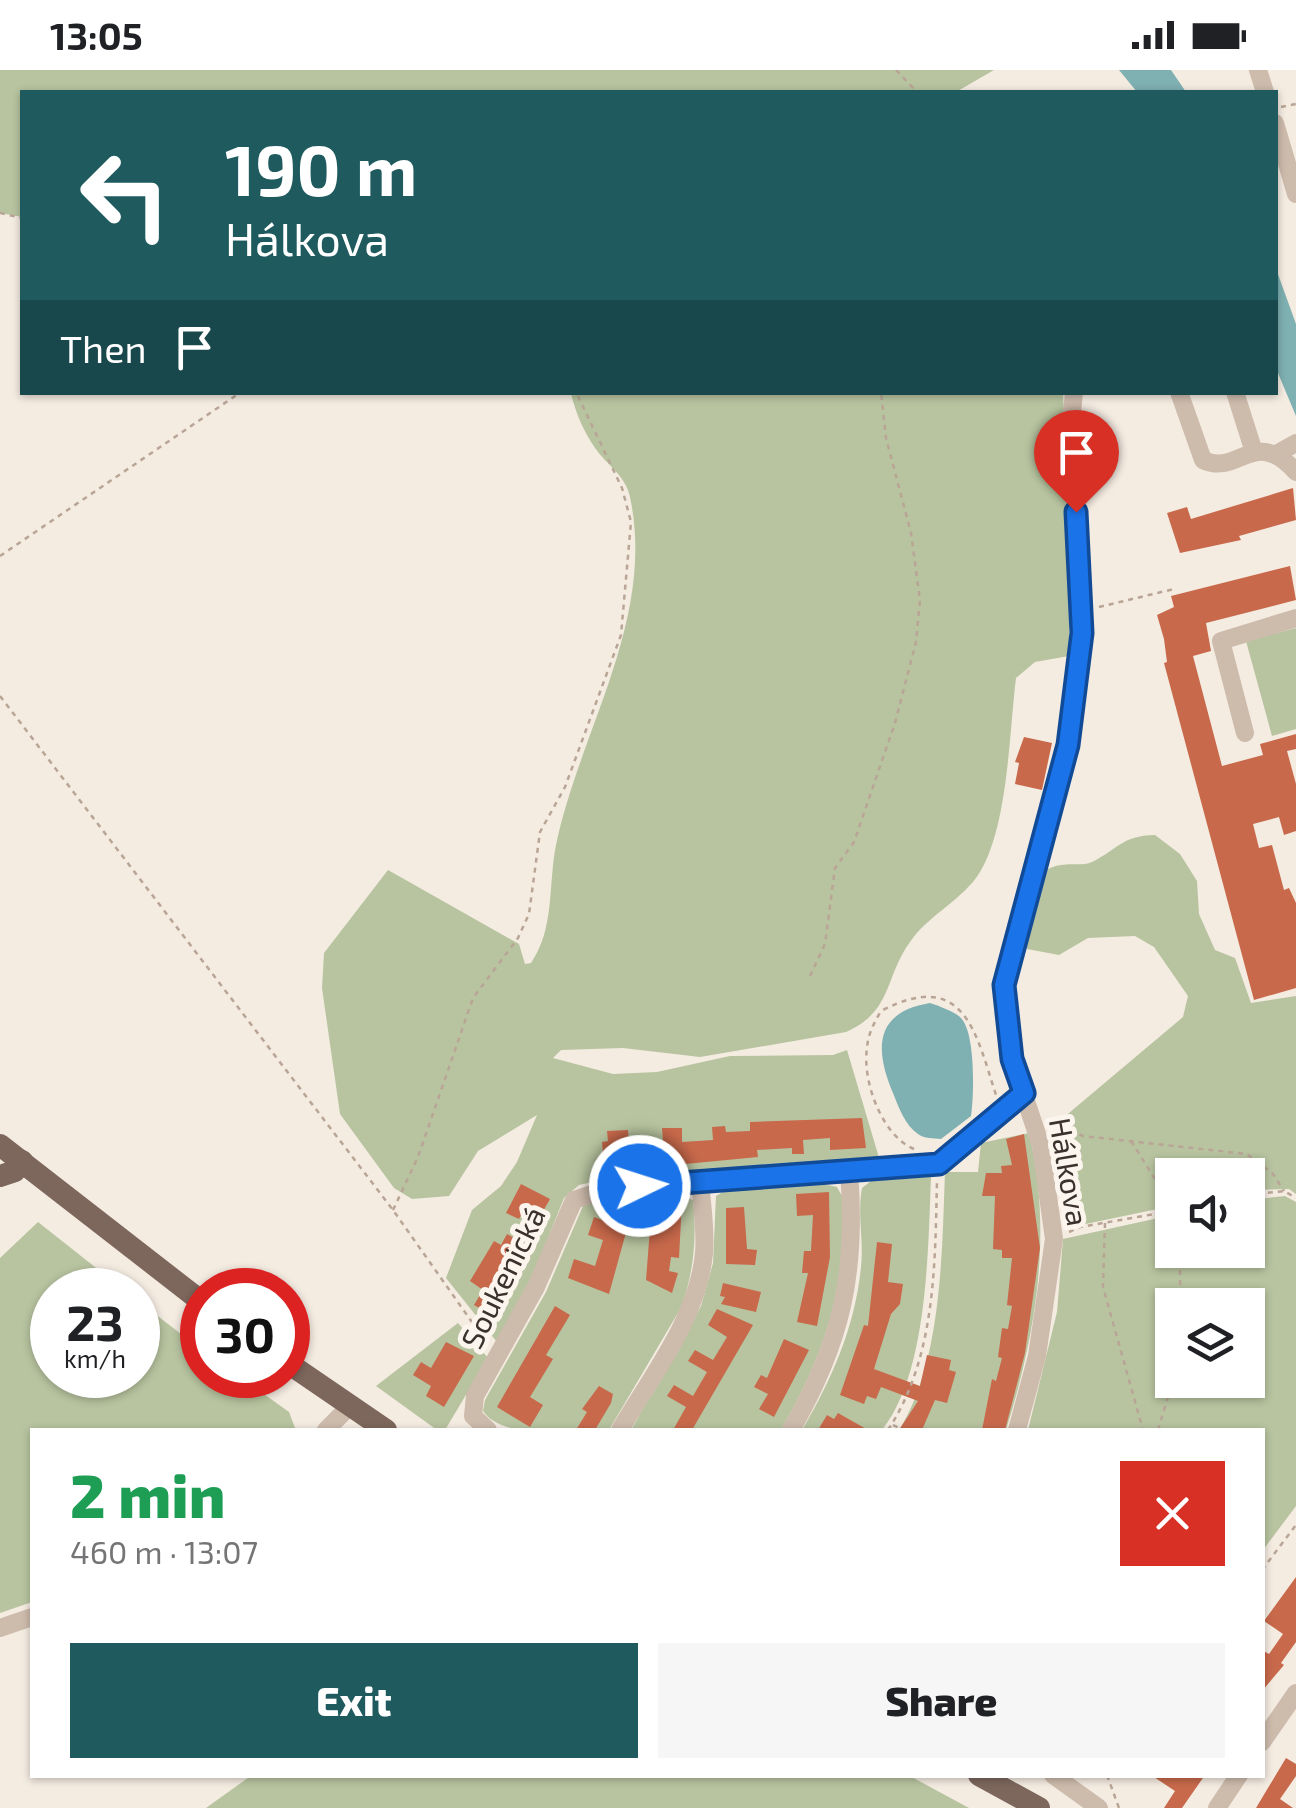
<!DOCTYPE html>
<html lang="en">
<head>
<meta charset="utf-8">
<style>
	:root { --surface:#fff; --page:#f6f6f6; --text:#202124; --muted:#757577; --accent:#1f5a5e }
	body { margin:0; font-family:"Exo 2",sans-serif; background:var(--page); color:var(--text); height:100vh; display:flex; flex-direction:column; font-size:38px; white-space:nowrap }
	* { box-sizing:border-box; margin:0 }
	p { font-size:32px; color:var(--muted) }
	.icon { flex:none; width:55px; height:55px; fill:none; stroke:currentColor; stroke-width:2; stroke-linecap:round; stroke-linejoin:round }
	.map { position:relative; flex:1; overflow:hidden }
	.sheet { position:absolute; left:30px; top:1358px; width:1235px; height:350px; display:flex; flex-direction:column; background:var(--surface); border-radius:0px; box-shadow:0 2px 8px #0004 }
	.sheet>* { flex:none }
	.guide { position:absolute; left:20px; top:20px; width:1258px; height:305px; border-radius:0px; box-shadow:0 2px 8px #0004; background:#1f5a5e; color:#fff; overflow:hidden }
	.buttons { position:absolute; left:1155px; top:1088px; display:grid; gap:20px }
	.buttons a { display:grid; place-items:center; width:110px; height:110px; border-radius:0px; background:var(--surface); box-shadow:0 2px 8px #0004; font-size:50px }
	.speed { position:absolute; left:30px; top:1198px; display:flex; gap:20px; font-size:50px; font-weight:700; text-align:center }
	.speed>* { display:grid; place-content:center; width:130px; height:130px; border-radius:50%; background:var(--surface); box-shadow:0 2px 8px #0004; line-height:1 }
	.speed small { font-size:25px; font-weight:400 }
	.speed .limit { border:15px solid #d22; background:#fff; color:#111 }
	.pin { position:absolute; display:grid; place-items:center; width:85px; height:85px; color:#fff; margin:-102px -42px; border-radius:50% 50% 50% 0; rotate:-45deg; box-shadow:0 0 10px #0007 }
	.pin .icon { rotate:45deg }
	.me { position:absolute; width:110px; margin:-55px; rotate:86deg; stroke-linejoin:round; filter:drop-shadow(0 0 8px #0008) }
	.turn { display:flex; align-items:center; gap:35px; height:210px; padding:0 40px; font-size:45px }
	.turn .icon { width:130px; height:130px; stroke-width:2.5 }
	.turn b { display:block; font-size:70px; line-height:85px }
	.then { display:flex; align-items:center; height:95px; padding:0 40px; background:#0003; gap:20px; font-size:38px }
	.round { display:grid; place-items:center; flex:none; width:105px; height:105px; border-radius:0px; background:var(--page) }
	.headline { display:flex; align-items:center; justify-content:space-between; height:170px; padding:0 40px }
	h1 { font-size:60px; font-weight:800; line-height:75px; color:#1e9e55 }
	.action { display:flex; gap:20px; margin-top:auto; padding:20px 40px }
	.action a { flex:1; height:115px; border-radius:0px; background:var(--accent); color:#fff; font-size:40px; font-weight:800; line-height:115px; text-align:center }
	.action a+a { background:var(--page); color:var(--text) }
	.status { display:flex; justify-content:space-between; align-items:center; height:70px; padding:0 50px; background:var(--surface); direction:ltr }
	.status svg { height:28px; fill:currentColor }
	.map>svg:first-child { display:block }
	.green { fill:#b8c4a0; fill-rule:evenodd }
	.water { fill:#7fb0b2 }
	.building { fill:#c8694b }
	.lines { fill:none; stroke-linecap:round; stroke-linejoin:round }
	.path { stroke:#b9a596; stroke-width:2.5; stroke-dasharray:5 5; stroke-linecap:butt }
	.minor { stroke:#cdbbac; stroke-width:18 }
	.major { stroke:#7d675c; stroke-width:22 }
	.route-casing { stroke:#114b97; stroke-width:25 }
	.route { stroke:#1a73e8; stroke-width:18 }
	.labels { text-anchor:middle; stroke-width:10; stroke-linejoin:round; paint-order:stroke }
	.street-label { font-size:30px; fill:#3b302b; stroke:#fbf5ee }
</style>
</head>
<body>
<div class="status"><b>13:05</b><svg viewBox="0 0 49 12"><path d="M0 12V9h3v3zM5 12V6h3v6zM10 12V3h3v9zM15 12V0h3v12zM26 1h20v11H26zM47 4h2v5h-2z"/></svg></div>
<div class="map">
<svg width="1296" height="1738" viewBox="0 0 1296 1738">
	<rect width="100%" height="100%" fill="#f4ebe1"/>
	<g class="green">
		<polygon points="0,0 994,0 956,22 22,22 22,147 0,143"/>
		<path d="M571,323H1063L1070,461L1069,586L1035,592L1016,608C1009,664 1008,764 976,808C958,832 927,847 910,872C884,908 893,941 846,962L700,987L623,978L561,980L553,988L613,1004L657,1002L730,986L833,985L847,980L880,1091L601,1110L579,1115L564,1128L530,1213L497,1272L446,1208L472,1140L501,1116L517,1092L537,1045L478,1081L449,1126L412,1129L394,1118L340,1044L322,918L324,883L388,800L519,874L525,894L531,893C555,858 548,815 556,775C580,660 656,549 630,427C626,406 607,395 595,378C584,362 575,342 571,323Z"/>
		<polygon points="1296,558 1296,659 1272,666 1246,571"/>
		<path d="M1155,765L1180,784L1197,811L1199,844L1215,880L1235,888L1251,933L1296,926V1124L1289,1119L1248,1120V1105H1172V1136L1071,1157L1064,1155L1063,1123L1050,1059L1183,947L1188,926L1154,877L1135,866L1088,868L1059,885L1027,879C1025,846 1018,802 1061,795C1071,793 1083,796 1092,792C1120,778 1121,766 1155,765Z"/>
		<path d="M1029,1063C1053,1162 1036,1264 1006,1360H899C942,1293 942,1181 945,1102H978L981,1073Z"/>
		<path d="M931,1107C928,1179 928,1303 882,1360H802C832,1309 855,1257 861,1197C864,1171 857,1144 862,1118L871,1111Z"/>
		<path d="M823,1114L837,1117L842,1126C847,1216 826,1282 781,1360H631L701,1236L713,1193L716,1126L726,1120Z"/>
		<path d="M676,1124L693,1130C697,1168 694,1199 682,1236L609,1360C575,1360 503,1371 483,1341L485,1330L546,1222L583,1136L597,1129Z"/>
		<path d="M1285,1126L1296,1132V1436L1263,1480L1262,1360H1028L1057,1242L1063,1169L1172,1145V1180H1248V1130ZM1172,1235H1248V1310H1172Z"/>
		<polygon points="38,1152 124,1220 52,1220 52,1305 138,1305 138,1231 202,1280 202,1305 237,1305 289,1342 295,1358 32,1360 32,1532 0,1543 0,1188"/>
		<polygon points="458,1253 488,1288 445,1360 437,1360 376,1316"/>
		<polygon points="252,1705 908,1705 969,1738 206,1738"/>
	</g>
	<g class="water">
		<polygon points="1119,0 1171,0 1186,22 1137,22"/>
		<polygon points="1275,196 1296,254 1296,346 1275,296"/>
		<path d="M930,933C939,936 953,941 960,947C976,961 974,1026 971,1046L941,1069C934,1068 924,1069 918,1064C905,1055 899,1038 893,1023C874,978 875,942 930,933Z"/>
	</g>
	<g class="building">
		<polygon points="1293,418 1296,450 1239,466 1241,470 1180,483 1167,443 1187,437 1191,449"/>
		<polygon points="1290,496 1296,530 1206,553 1211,581 1193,586 1222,696 1263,685 1260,674 1296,664 1296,679 1287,681 1296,714 1296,761 1284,765 1279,747 1253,754 1259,778 1272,775 1284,820 1289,818 1296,833 1296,918 1254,930 1164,593 1167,592 1164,569 1157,545 1174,537 1171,526"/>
		<polygon points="1024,667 1052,673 1042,720 1015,714 1019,693 1015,692"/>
		<polygon points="862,1048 866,1078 830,1080 830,1068 803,1070 804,1084 792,1084 792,1078 757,1080 758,1087 654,1097 656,1071 663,1071 662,1058 682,1058 682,1072 713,1070 712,1057 725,1056 726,1062 750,1061 750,1052"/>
		<polygon points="628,1060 629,1073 654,1072 648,1093 604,1096 602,1072 608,1071 607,1061"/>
		<polygon points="1024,1064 1040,1178 1025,1283 1005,1360 982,1360 992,1309 996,1311 1002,1288 998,1287 1002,1258 1008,1259 1012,1236 1007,1235 1012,1188 1002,1188 1002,1180 993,1179 995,1126 982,1126 986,1103 1002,1103 1001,1096 1012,1095 1006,1069"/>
		<polygon points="521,1114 550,1129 541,1145 526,1137 519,1149 506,1143"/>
		<polygon points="829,1122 830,1187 817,1256 797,1252 808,1203 802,1203 804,1181 811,1181 813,1145 797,1146 796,1124"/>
		<polygon points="682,1131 679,1188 671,1187 669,1201 678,1203 672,1223 646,1210 652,1133"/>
		<polygon points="744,1137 747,1179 757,1180 755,1195 726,1194 726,1138"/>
		<polygon points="617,1143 630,1148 609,1224 568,1208 574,1189 595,1196 603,1170 588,1165 594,1147 613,1154"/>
		<polygon points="507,1164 532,1178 501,1237 496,1235 490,1244 474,1235 483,1220 470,1211 494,1171 501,1175"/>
		<polygon points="877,1172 892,1174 888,1212 903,1214 900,1234 891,1244 874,1299 920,1316 927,1285 951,1290 949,1300 956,1302 947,1333 935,1330 922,1360 899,1360 918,1331 881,1317 876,1329 867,1326 864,1334 840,1325 864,1255 868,1256"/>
		<polygon points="723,1213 761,1222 756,1242 721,1234 725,1227 720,1226"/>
		<polygon points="555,1236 570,1245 546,1285 553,1289 530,1327 543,1335 530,1357 497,1337"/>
		<polygon points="717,1239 753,1255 692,1360 673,1360 686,1337 667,1326 674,1315 693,1326 707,1302 688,1291 695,1280 713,1290 727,1267 708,1255"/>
		<polygon points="784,1269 809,1280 774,1347 759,1339 768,1324 754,1317 761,1305 767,1308"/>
		<polygon points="446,1272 474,1286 444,1337 426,1326 431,1316 413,1305 421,1292 431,1298"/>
		<polygon points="599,1316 613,1324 611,1333 595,1360 576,1360 587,1342 582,1339"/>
		<polygon points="838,1343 868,1360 818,1360 827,1345 834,1349"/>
		<polygon points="1296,1507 1296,1572 1281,1593 1284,1595 1262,1621 1262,1580 1269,1584 1283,1564 1264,1551"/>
		<polygon points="1286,1688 1296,1694 1296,1706 1280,1729 1293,1738 1256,1738"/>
		<polygon points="1151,1705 1205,1705 1182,1738 1164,1738 1175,1721"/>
	</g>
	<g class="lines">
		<g class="path">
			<polyline points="896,0 917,22"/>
			<polyline points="1281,37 1296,34"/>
			<polyline points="0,143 22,148"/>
			<polyline points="0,486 241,322"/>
			<polyline points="1099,537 1174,519"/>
			<polyline points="0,626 393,1140 486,1272"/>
			<polyline points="810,906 825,874 835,798 854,772 895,653 916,572 920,530 911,463 886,368 881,322"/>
			<polyline points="1052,1052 1083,1066 1247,1084 1273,1104 1284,1121"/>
			<polyline points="1131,1071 1172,1136"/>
			<path d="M914,1079C882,1066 862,1011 867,978C868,964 874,953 881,941C965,897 976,964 996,1025"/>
			<polyline points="1248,1125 1284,1121 1296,1128"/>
			<polyline points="393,1140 418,1087 473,928 518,868 529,844 540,762 565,717 621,565 631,452 622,418 576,322"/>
			<polyline points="1105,1153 1103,1217 1143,1360"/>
			<polyline points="1069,1162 1080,1157 1172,1141"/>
			<polyline points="1179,1180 1181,1235"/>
			<polyline points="893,1355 903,1360"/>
			<path d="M888,1360C936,1287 935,1194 937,1110"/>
			<polyline points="1158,1360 1173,1310"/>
			<polyline points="1262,1500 1296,1455"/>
			<polyline points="1107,1705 1119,1738"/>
		</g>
		<g class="minor">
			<polyline points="1258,0 1265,22"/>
			<polyline points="1275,53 1296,124"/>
			<path d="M1179,322L1203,390C1239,407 1254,355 1296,402"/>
			<polyline points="1235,322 1254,382"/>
			<polyline points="1278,383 1296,373"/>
			<polyline points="1245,663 1221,571 1296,548"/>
			<polyline points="326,1360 349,1337"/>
			<polyline points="488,1360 473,1346 475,1326 536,1217 574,1130 613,1117 939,1094 1023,1023"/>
			<path d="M620,1360C652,1305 698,1248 704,1183C706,1159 702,1135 700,1112"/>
			<path d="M791,1360C842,1272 857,1202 849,1101"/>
			<polyline points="1017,1360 1037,1286 1054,1169 1041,1076 1012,989 1004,915 1069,675 1082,563 1080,477 1069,374 1074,322"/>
			<polyline points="0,1558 32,1547"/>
			<polyline points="1262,1672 1296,1623"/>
			<polyline points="1053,1705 1099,1738"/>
			<polyline points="1217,1738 1239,1705"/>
		</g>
		<g class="major">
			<polyline points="0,1075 202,1232"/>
			<polyline points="0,1106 15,1101 22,1091"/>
			<polyline points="288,1293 386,1360"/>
			<polyline points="979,1705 1039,1738"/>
		</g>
	</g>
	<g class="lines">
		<defs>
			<polyline id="route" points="640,1116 939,1094 1024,1023 1012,989 1004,915 1068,675 1082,563 1076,442"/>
		</defs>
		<use href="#route" class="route-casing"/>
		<use href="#route" class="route"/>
	</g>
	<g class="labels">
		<g class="street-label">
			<text transform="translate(1068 1102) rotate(80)" y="10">Hálkova</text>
			<text transform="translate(504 1208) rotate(-64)" y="10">Soukenická</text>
		</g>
	</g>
</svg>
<div class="buttons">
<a><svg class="icon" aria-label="sound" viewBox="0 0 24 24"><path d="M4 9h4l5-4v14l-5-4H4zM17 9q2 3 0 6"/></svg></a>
<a><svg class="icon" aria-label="layers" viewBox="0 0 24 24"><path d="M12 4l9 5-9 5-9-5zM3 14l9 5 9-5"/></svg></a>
</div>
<div class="speed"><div>23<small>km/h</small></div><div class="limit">30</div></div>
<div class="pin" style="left:1076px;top:442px;background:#d93025"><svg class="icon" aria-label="arrive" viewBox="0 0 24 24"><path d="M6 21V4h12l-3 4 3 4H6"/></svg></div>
<svg class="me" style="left:640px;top:1116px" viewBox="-20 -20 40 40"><circle r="17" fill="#1a73e8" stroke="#fff" stroke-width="3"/><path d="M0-11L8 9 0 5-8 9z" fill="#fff"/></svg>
<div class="guide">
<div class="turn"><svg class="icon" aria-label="left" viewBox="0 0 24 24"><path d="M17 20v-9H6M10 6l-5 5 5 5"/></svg><div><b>190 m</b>Hálkova</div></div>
<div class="then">Then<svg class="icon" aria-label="arrive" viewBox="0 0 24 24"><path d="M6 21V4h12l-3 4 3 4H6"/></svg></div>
</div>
<section class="sheet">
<div class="headline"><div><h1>2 min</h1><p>460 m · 13:07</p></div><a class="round" style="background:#d93025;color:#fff"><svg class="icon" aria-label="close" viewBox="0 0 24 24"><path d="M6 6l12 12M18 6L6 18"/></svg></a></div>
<div class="action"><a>Exit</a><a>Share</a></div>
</section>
</div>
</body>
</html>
